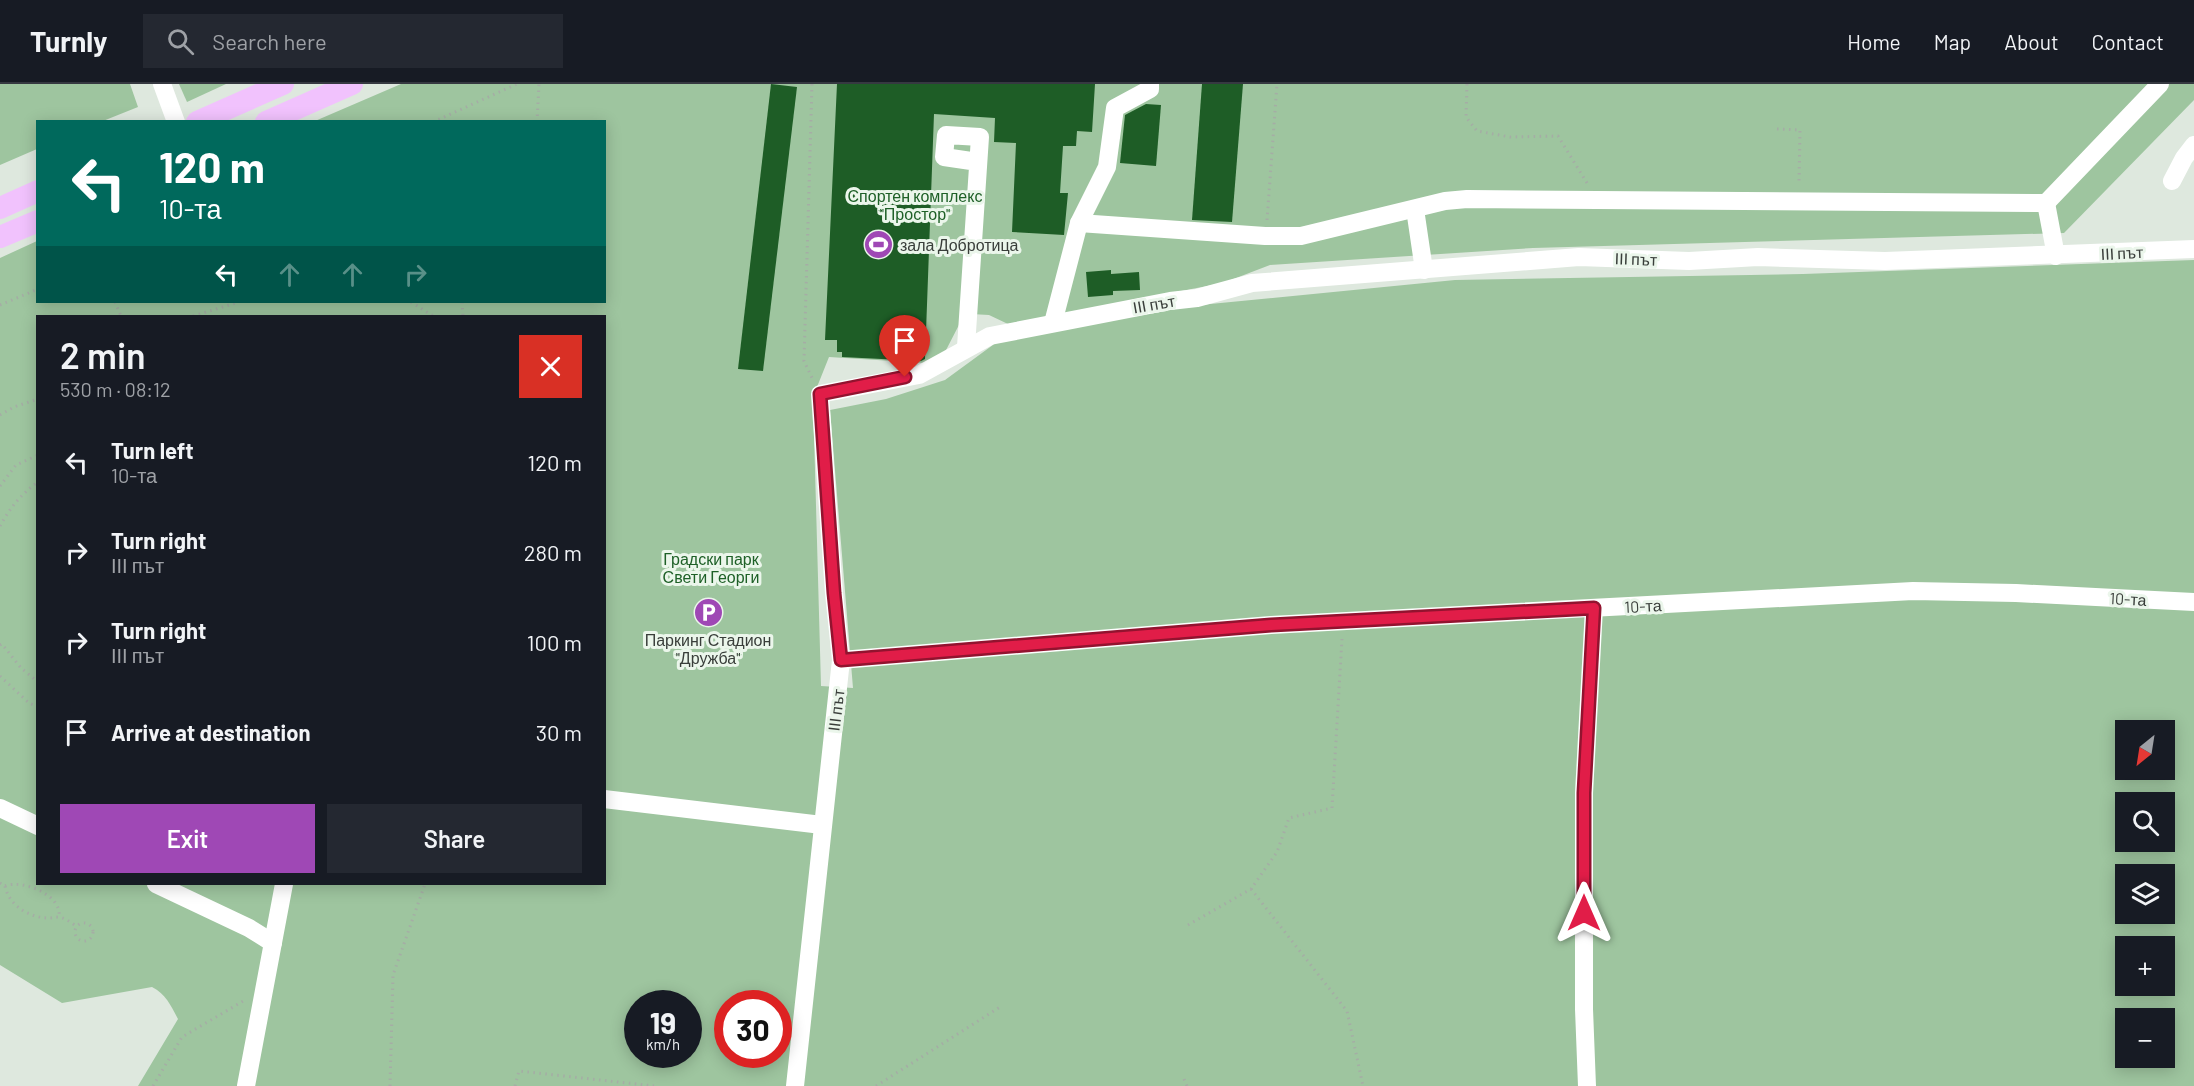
<!DOCTYPE html>
<html lang="en">
<head>
<meta charset="utf-8">
<style>
	:root { --surface:#171b24; --page:#242831; --text:#f1f3f6; --muted:#9ea1a6; --line:#363941; --accent:#9f48b5 }
	body { margin:0; font-family:Barlow,sans-serif; background:var(--page); color:var(--text); height:100vh; display:flex; flex-direction:column; font-size:22px; white-space:nowrap }
	* { box-sizing:border-box; margin:0 }
	p { font-size:20px; color:var(--muted) }
	.icon { flex:none; width:33px; height:33px; fill:none; stroke:currentColor; stroke-width:2; stroke-linecap:round; stroke-linejoin:round }
	.map { position:relative; flex:1; overflow:hidden }
	.details { position:absolute; left:36px; top:231px; width:570px; height:570px; display:flex; flex-direction:column; background:var(--surface); border-radius:0px; box-shadow:0 3px 15px #0003 }
	.details>* { flex:none }
	.top-card { position:absolute; left:36px; top:36px; width:570px; height:183px; border-radius:0px; box-shadow:0 3px 15px #0003; background:#00695c; color:#fff; overflow:hidden }
	.needle { width:39px; rotate:210deg }
	.fabs { position:absolute; left:2115px; top:636px; display:grid; gap:12px }
	.fabs a { display:grid; place-items:center; width:60px; height:60px; border-radius:0px; background:var(--surface); box-shadow:0 3px 15px #0003; font-size:30px }
	.speed { position:absolute; left:624px; top:906px; display:flex; gap:12px; font-size:30px; font-weight:700; text-align:center }
	.speed>* { display:grid; place-content:center; width:78px; height:78px; border-radius:50%; background:var(--surface); box-shadow:0 3px 15px #0003; line-height:1 }
	.speed small { font-size:15px; font-weight:400 }
	.speed .limit { border:9px solid #d22; background:#fff; color:#111 }
	.pin { position:absolute; display:grid; place-items:center; width:51px; height:51px; color:#fff; margin:-62px -26px; border-radius:50% 50% 50% 0; rotate:-45deg; box-shadow:0 0 6px #0007 }
	.pin .icon { rotate:45deg }
	.me { position:absolute; width:66px; margin:-33px; rotate:0deg; stroke-linejoin:round; filter:drop-shadow(0 0 4px #0008) }
	.turn { display:flex; align-items:center; gap:21px; height:126px; padding:0 24px; font-size:27px }
	.turn .icon { width:78px; height:78px; stroke-width:2.5 }
	.turn b { display:block; font-size:42px; line-height:51px }
	.lanes { display:flex; align-items:center; height:57px; padding:0 24px; background:#0003; justify-content:center; gap:30px; direction:ltr }
	.lanes .off { opacity:.35 }
	.round { display:grid; place-items:center; flex:none; width:63px; height:63px; border-radius:0px; background:var(--page) }
	.head { display:flex; align-items:center; justify-content:space-between; height:102px; padding:0 24px }
	h1 { font-size:36px; font-weight:600; line-height:45px }
	.cta { display:flex; gap:12px; margin-top:auto; padding:12px 24px }
	.cta a { flex:1; height:69px; border-radius:0px; background:var(--accent); color:#fff; font-size:24px; font-weight:600; line-height:69px; text-align:center }
	.cta a+a { background:var(--page); color:var(--text) }
	ul { padding:0; list-style:none }
	li { display:flex; align-items:center; gap:18px; height:90px; padding:0 24px }
	li div { flex:1 }
	li b { display:block; font-size:22px }
	li em { font-style:normal }
	header { display:flex; align-items:center; gap:36px; box-sizing:border-box; height:84px; padding:0 30px; background:var(--surface); border-bottom:2px solid var(--line) }
	header strong { font-size:28px }
	nav { display:flex; gap:33px; margin-inline-start:auto; font-size:21px }
	.search { width:420px; height:54px; background:var(--page); display:flex; align-items:center; gap:15px; box-sizing:border-box; padding:0 21px; border-radius:0px; color:var(--muted); font-size:22px }
	.map>svg:first-child { display:block }
	.green { fill:#9ec59f; fill-rule:evenodd }
	.building { fill:#1e5d26 }
	.lines { fill:none; stroke-linecap:round; stroke-linejoin:round }
	.path { stroke:#a5ada5; stroke-width:3; stroke-dasharray:1.5 4.5; stroke-linecap:butt }
	.minor { stroke:#fff; stroke-width:18 }
	.major { stroke:#f1c2fd; stroke-width:22 }
	.route-casing { stroke:#92132f; stroke-width:15 }
	.route { stroke:#e11d48; stroke-width:10 }
	.labels { text-anchor:middle; stroke-width:6; stroke-linejoin:round; paint-order:stroke }
	.park-label { font-size:16px; fill:#1e6027; stroke:#ebf6eb }
	.poi-label { font-size:16px; fill:#393e3a; stroke:#ebf6eb; text-anchor:start }
	.street-label { font-size:16px; fill:#393e3a; stroke:#ebf6eb }
</style>
</head>
<body>
<header>
<strong>Turnly</strong>
<div class="search"><svg class="icon" aria-label="search" viewBox="0 0 24 24"><circle cx="10" cy="10" r="6"/><path d="M15 15l6 6"/></svg>Search here</div>
<nav><a>Home</a><a>Map</a><a>About</a><a>Contact</a></nav>
</header>
<div class="map">
<svg width="2194" height="1002" viewBox="0 0 2194 1002">
	<rect width="100%" height="100%" fill="#dee8de"/>
	<g class="green">
		<polygon points="0,0 130,0 138,23 103,37 38,38 37,65 0,81"/>
		<polygon points="179,0 226,0 187,18"/>
		<path d="M401,0H2194V16L2064,149L1533,164L1270,181L1223,199L1008,240L989,231L971,230L961,237L944,270L925,279L829,273L813,313L821,602L853,604L830,326L886,315L945,296L997,258L1159,225L1455,196L1803,190L2194,176V1002H138L178,935C171,922 166,910 152,903L62,919L0,881V174L37,157L38,218H604V38L315,37ZM38,232H604V800H38ZM2126,646H2164V686H2126ZM2126,718H2164V758H2126ZM2126,790H2164V830H2126ZM2126,862H2164V902H2126ZM638,920H688V970H638ZM728,920H778V970H728ZM2126,934H2164V974H2126Z"/>
	</g>
	<g class="building">
		<polygon points="771,0 797,3 763,287 738,285"/>
		<polygon points="837,0 1095,0 1092,48 1077,47 1076,62 1063,62 1060,109 1068,109 1064,151 1012,148 1016,59 994,58 995,34 934,30 925,275 921,277 842,273 842,268 837,268 837,256 825,256"/>
		<polygon points="1202,0 1243,0 1232,138 1192,136"/>
		<polygon points="1146,20 1161,21 1156,82 1120,79 1125,31"/>
		<polygon points="1111,186 1111,190 1139,188 1140,206 1113,207 1113,211 1088,213 1086,188"/>
	</g>
	<g class="lines">
		<g class="path">
			<polyline points="812,0 804,277 813,296"/>
			<polyline points="1467,0 1466,33 1477,47 1510,53 1558,52 1587,99"/>
			<polyline points="433,38 517,0"/>
			<polyline points="537,38 539,0"/>
			<polyline points="1777,45 1800,46 1799,100"/>
			<polyline points="1267,136 1277,0"/>
			<polyline points="115,218 121,232"/>
			<polyline points="411,218 433,232"/>
			<polyline points="462,218 463,232"/>
			<polyline points="0,221 38,205"/>
			<polyline points="193,232 239,218"/>
			<polyline points="0,331 14,323 38,315"/>
			<polyline points="0,402 16,381 38,371"/>
			<path d="M0,442C10,424 21,410 38,398"/>
			<polyline points="0,561 2,560 21,584 38,598"/>
			<polyline points="0,592 29,619 38,623"/>
			<path d="M0,799L5,802C9,822 30,834 49,834C52,834 55,833 59,833C63,833 72,839 76,842"/>
			<path d="M5,802C22,795 62,811 59,832"/>
			<polyline points="1251,805 1347,927 1363,1002"/>
			<circle cx="84" cy="848" r="9"/>
			<polyline points="1188,841 1251,805 1277,768 1289,734 1332,724 1342,555"/>
			<polyline points="1184,995 1187,1002"/>
			<polyline points="153,1002 182,953 245,916"/>
			<polyline points="390,1002 393,891 425,800"/>
			<polyline points="515,1002 519,987 654,1002"/>
			<polyline points="876,1002 1000,923"/>
		</g>
		<g class="minor">
			<polyline points="162,0 176,38"/>
			<polyline points="2172,97 2184,74 2194,61"/>
			<polyline points="2046,119 2056,172"/>
			<polyline points="1415,125 1424,186"/>
			<polyline points="1079,139 1265,152 1301,152 1445,117 1467,115 2046,119 2160,0"/>
			<polyline points="1053,239 1079,139 1107,83 1115,24 1150,5 1150,0"/>
			<polyline points="966,263 980,53 946,51 944,73 978,78"/>
			<polyline points="841,576 1271,541 1913,507 2016,509 2194,518"/>
			<polyline points="604,715 822,741"/>
			<polyline points="0,724 38,742"/>
			<polyline points="156,800 249,844 273,859"/>
			<polyline points="246,1002 284,800"/>
			<polyline points="795,1002 841,576 834,509 820,310 919,291 990,252 1170,217 1197,214 1252,199 1579,173 1689,177 1758,173 1885,177 2194,165"/>
			<polyline points="1587,1002 1584,925 1584,709 1594,524"/>
		</g>
		<g class="major">
			<polyline points="197,38 283,0"/>
			<polyline points="266,38 352,0"/>
			<polyline points="0,124 38,107"/>
			<polyline points="0,153 38,137"/>
		</g>
	</g>
	<g class="lines">
		<defs>
			<polyline id="route" points="905,293 820,310 834,509 841,576 1271,541 1594,524 1584,709 1584,829"/>
		</defs>
		<use href="#route" class="route-casing"/>
		<use href="#route" class="route"/>
	</g>
	<defs>
		<symbol id="stadium-disc" viewBox="-11 -11 22 22"><circle r="9.5" fill="#9f48b5" stroke="#ebf6eb"/><path d="M0-5a6.5 5 0 1 0 0 10a6.5 5 0 1 0 0-10ZM-3.5-1.8h7v3.6h-7Z" fill="#fff"/></symbol>
		<symbol id="parking-disc" viewBox="-11 -11 22 22"><circle r="9.5" fill="#9f48b5" stroke="#ebf6eb"/><path d="M-3.5-5.5H1a3.5 3.5 0 0 1 0 7H-1V5.5H-3.5ZM-1-3.4V-.6H.8a1.4 1.4 0 0 0 0-2.8Z" fill="#fff"/></symbol>
	</defs>
	<g fill-rule="evenodd">
		<use href="#stadium-disc" x="862" y="144" width="33" height="33"/>
		<use href="#parking-disc" x="692" y="512" width="33" height="33"/>
	</g>
	<g class="labels">
		<g class="park-label">
			<text x="915" y="118">Спортен комплекс<tspan x="915" dy="18">"Простор"</tspan></text>
			<text x="711" y="481">Градски парк<tspan x="711" dy="18">Свети Георги</tspan></text>
		</g>
		<g class="poi-label">
			<text x="900" y="167">зала Добротица</text>
			<text x="708" y="562" text-anchor="middle">Паркинг Стадион<tspan x="708" dy="18">"Дружба"</tspan></text>
		</g>
		<g class="street-label">
			<text transform="translate(2122 169) rotate(-3)" y="6">ІІІ път</text>
			<text transform="translate(1636 175) rotate(2)" y="6">ІІІ път</text>
			<text transform="translate(1154 220) rotate(-10)" y="6">ІІІ път</text>
			<text transform="translate(2128 515) rotate(3)" y="6">10-та</text>
			<text transform="translate(1643 522) rotate(-3)" y="6">10-та</text>
			<text transform="translate(836 626) rotate(-83)" y="6">ІІІ път</text>
		</g>
	</g>
</svg>
<div class="fabs">
<a><svg class="needle" viewBox="-14 -14 28 28"><path d="M0-13l5 13h-10z" fill="#e53935"/><path d="M0 13l5-13h-10z" fill="#9ea1a6"/></svg></a>
<a><svg class="icon" aria-label="search" viewBox="0 0 24 24"><circle cx="10" cy="10" r="6"/><path d="M15 15l6 6"/></svg></a>
<a><svg class="icon" aria-label="layers" viewBox="0 0 24 24"><path d="M12 4l9 5-9 5-9-5zM3 14l9 5 9-5"/></svg></a>
<a>+</a>
<a>−</a>
</div>
<div class="speed"><div>19<small>km/h</small></div><div class="limit">30</div></div>
<div class="pin" style="left:905px;top:293px;background:#d93025"><svg class="icon" aria-label="arrive" viewBox="0 0 24 24"><path d="M6 21V4h12l-3 4 3 4H6"/></svg></div>
<svg class="me" style="left:1584px;top:829px" viewBox="-20 -20 40 40"><path d="M0-17L14 15 0 8-14 15z" fill="#e11d48" stroke="#fff" stroke-width="4"/></svg>
<div class="top-card">
<div class="turn"><svg class="icon" aria-label="left" viewBox="0 0 24 24"><path d="M17 20v-9H6M10 6l-5 5 5 5"/></svg><div><b>120 m</b>10-та</div></div>
<div class="lanes"><svg class="icon" aria-label="left" viewBox="0 0 24 24"><path d="M17 20v-9H6M10 6l-5 5 5 5"/></svg><svg class="icon off" aria-label="ahead" viewBox="0 0 24 24"><path d="M12 20V5M6 11l6-6 6 6"/></svg><svg class="icon off" aria-label="ahead" viewBox="0 0 24 24"><path d="M12 20V5M6 11l6-6 6 6"/></svg><svg class="icon off" aria-label="right" viewBox="0 0 24 24"><path d="M7 20v-9h11M14 6l5 5-5 5"/></svg></div>
</div>
<section class="details">
<div class="head"><div><h1>2 min</h1><p>530 m · 08:12</p></div><a class="round" style="background:#d93025;color:#fff"><svg class="icon" aria-label="close" viewBox="0 0 24 24"><path d="M6 6l12 12M18 6L6 18"/></svg></a></div>
<ul>
<li><svg class="icon" aria-label="left" viewBox="0 0 24 24"><path d="M17 20v-9H6M10 6l-5 5 5 5"/></svg><div><b>Turn left</b><p>10-та</p></div><em>120 m</em></li>
<li><svg class="icon" aria-label="right" viewBox="0 0 24 24"><path d="M7 20v-9h11M14 6l5 5-5 5"/></svg><div><b>Turn right</b><p>ІІІ път</p></div><em>280 m</em></li>
<li><svg class="icon" aria-label="right" viewBox="0 0 24 24"><path d="M7 20v-9h11M14 6l5 5-5 5"/></svg><div><b>Turn right</b><p>ІІІ път</p></div><em>100 m</em></li>
<li><svg class="icon" aria-label="arrive" viewBox="0 0 24 24"><path d="M6 21V4h12l-3 4 3 4H6"/></svg><div><b>Arrive at destination</b></div><em>30 m</em></li>
</ul>
<div class="cta"><a>Exit</a><a>Share</a></div>
</section>
</div>
</body>
</html>
